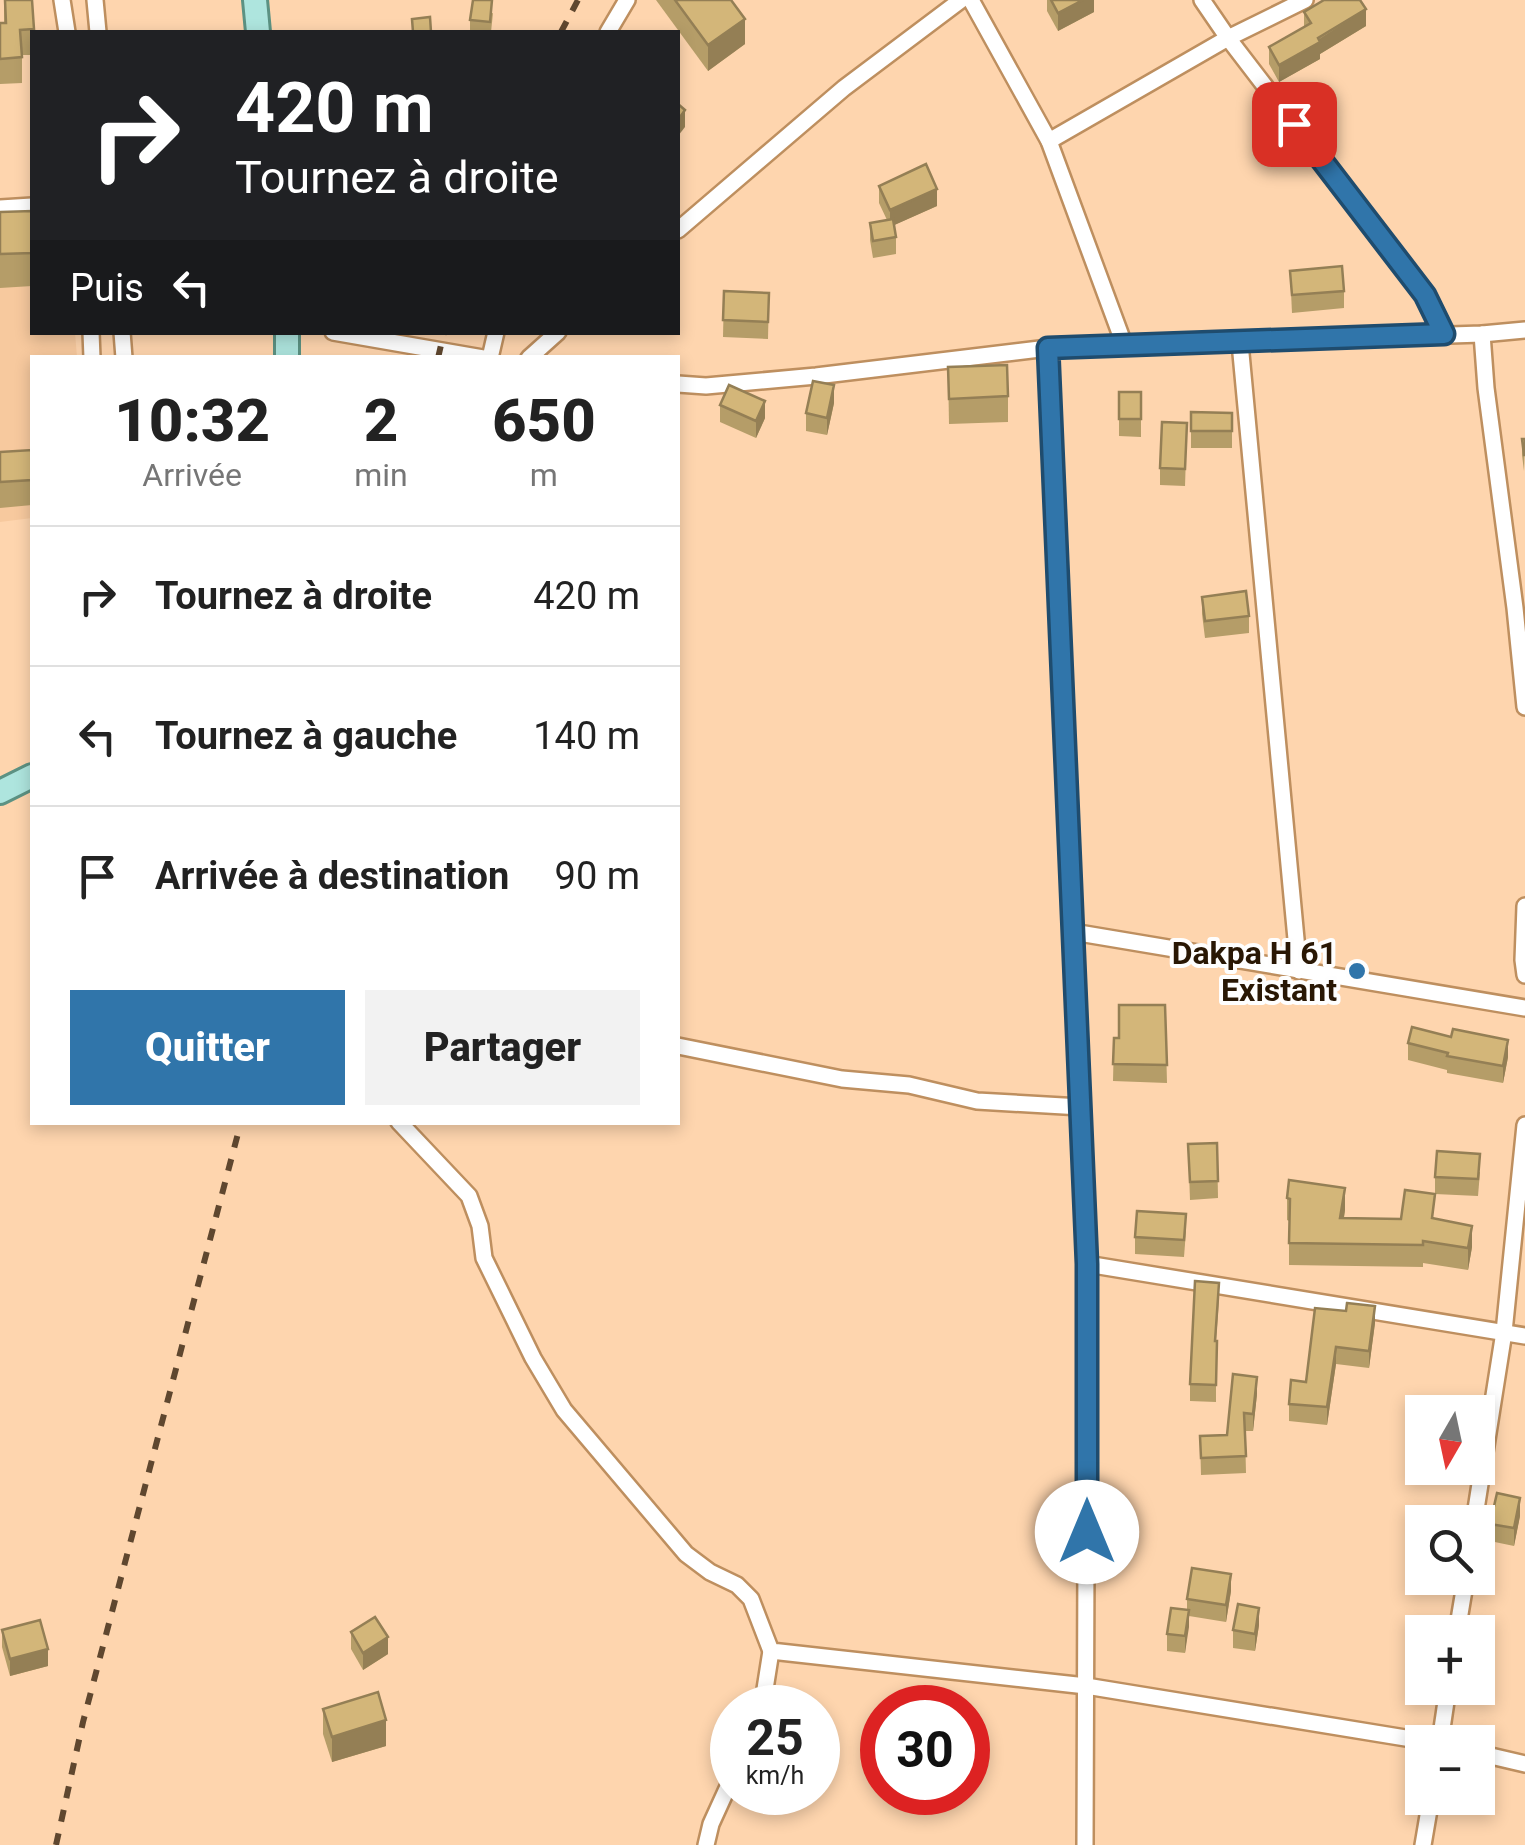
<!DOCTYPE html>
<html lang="fr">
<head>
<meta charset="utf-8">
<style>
	:root { --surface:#fff; --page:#f2f2f2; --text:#222; --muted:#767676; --line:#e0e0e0; --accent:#3075aa }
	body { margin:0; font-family:Roboto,sans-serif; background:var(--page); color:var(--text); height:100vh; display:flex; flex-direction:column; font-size:38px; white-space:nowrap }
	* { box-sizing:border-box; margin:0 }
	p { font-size:32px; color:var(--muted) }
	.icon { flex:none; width:55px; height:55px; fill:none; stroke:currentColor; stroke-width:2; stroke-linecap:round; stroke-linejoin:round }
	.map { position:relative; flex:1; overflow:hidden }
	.details { position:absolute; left:30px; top:355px; width:650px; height:770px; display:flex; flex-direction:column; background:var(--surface); border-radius:0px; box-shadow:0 5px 15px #0003 }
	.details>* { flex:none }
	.guide { position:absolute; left:30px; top:30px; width:650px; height:305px; border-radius:0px; box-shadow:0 5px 15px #0003; background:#202124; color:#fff; overflow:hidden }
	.needle { width:65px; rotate:189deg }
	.tools { position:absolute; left:1405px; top:1395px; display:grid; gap:20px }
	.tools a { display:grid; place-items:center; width:90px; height:90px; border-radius:0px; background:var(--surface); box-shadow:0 5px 15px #0003; font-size:50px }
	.speed { position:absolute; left:710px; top:1685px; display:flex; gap:20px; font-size:50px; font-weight:700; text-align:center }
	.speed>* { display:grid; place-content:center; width:130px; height:130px; border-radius:50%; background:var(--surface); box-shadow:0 5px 15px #0003; line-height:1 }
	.speed small { font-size:25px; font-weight:400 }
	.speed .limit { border:15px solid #d22; background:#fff; color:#111 }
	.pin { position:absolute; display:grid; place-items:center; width:85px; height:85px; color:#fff; margin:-42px; border-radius:20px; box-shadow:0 5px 15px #0006 }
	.me { position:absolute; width:110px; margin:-55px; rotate:0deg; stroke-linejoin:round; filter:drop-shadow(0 0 8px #0008) }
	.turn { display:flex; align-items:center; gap:35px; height:210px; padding:0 40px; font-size:45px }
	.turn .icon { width:130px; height:130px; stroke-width:2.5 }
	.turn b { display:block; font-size:70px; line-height:85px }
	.then { display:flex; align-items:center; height:95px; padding:0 40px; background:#0003; gap:20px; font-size:38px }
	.eta { display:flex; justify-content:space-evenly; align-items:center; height:170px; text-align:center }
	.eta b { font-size:60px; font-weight:800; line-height:70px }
	.button { display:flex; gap:20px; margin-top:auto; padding:20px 40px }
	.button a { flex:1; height:115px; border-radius:0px; background:var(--accent); color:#fff; font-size:40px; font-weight:800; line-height:115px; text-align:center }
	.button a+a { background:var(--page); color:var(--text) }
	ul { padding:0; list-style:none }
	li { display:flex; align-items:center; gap:30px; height:140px; padding:0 40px; border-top:2px solid var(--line) }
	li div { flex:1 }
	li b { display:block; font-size:38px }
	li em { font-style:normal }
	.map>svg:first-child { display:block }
	.built { fill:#f7c99e }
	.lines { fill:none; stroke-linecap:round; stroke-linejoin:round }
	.street-casing { stroke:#be8f5f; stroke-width:20 }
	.primary-casing { stroke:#5c9283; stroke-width:28 }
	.street { stroke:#fff; stroke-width:15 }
	.primary { stroke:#aee5de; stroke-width:22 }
	.rail { stroke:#5f472f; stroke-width:6; stroke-dasharray:12 12; stroke-linecap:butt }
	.wall { fill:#b59d68 }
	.shaded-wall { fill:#947f55 }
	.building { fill:#d3b679; stroke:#947f55; stroke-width:2.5 }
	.route-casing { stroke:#1f4c6e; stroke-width:25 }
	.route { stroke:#3075aa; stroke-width:18 }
	.poi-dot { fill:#3075aa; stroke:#fefefe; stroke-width:4 }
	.labels { text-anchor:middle; stroke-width:8; stroke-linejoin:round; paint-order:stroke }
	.poi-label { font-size:32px; font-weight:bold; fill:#291704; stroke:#fefefe; text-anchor:end }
</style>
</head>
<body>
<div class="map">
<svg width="1525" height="1845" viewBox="0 0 1525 1845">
	<rect width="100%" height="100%" fill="#fed5ae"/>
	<polygon class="built" points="32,220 32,332 75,333 77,357 32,358 32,518 0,522 0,222"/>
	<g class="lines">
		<defs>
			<g id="street">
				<polyline points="62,0 67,32"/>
				<polyline points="95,0 98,32"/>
				<polyline points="971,0 1049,141 1124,344"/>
				<polyline points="1202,0 1228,38 1425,295 1443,335"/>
				<polyline points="608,32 627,0"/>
				<polyline points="1049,141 1228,38 1305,0"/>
				<polyline points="0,208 32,206"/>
				<polyline points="678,230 844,88 961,0"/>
				<polyline points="91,332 92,358"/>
				<polyline points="122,332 124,358"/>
				<polyline points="333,332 483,358"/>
				<polyline points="1482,334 1486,388 1515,608 1525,707"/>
				<polyline points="1240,343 1299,971"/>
				<polyline points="1048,348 1087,1264 1085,1845"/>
				<polyline points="490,358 496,332"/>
				<polyline points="529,358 558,332"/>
				<polyline points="678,384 706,386 816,376 1048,348 1482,334 1525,330"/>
				<polyline points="1525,906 1523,960 1525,975"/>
				<polyline points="1073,932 1525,1008"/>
				<polyline points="678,1046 842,1079 909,1085 977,1101 1081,1107"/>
				<polyline points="399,1122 469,1196 480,1226 484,1258 533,1358 564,1410 686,1554 710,1572 737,1585 751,1599 771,1651 1086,1686 1430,1742"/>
				<polyline points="1087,1264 1525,1336"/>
				<polyline points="1474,1522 1504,1332 1525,1125"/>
				<polyline points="1457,1632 1466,1578"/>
				<polyline points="762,1708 771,1651"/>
				<polyline points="1440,1742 1448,1688"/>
				<polyline points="1478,1753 1525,1764"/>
				<polyline points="706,1845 711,1824 732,1778"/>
				<polyline points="1423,1845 1431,1798"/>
			</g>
			<g id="primary">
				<polyline points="255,0 258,32"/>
				<polyline points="287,332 287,358"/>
				<polyline points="0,792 32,776"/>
			</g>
		</defs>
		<use href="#street" class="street-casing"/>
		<use href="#primary" class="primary-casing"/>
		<use href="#street" class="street"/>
		<use href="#primary" class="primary"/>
		<g class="rail">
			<polyline points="561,32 578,0"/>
			<polyline points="438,358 444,332"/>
			<polyline points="56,1845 83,1722 241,1122"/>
		</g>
	</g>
	<g class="wall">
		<polygon points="4,0 34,29 34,32 32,32 32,55 22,55 22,83 0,84 0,23 4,23"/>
		<polygon points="656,0 731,0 745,44 708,71"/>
		<polygon points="1047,0 1094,0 1094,12 1058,31 1047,11"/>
		<polygon points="1304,12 1366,26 1320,54 1320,59 1279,82 1269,64 1269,47 1304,27"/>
		<polygon points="493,13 491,32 470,32 470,20"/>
		<polygon points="879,186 937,206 894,225 896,237 896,254 873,258 870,240 870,223 887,220 879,203"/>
		<polygon points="32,211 32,286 0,288 0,212"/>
		<polygon points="1290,271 1344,291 1344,308 1292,313"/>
		<polygon points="724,291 769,293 768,339 723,337"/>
		<polygon points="948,367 1008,396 1008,422 949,424"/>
		<polygon points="1119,392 1141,392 1141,437 1119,436"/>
		<polygon points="834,403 827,435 806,431 806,413"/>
		<polygon points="720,405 765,418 756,438 720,422"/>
		<polygon points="1191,412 1232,413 1232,448 1191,448"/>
		<polygon points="1187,423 1185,486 1160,485 1160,468"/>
		<polygon points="1522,439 1525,439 1524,471 1522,455"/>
		<polygon points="32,450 32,505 0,508 0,452"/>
		<polygon points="1202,597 1249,616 1249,633 1205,638 1202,614"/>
		<polygon points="1165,1005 1167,1083 1113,1081 1114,1038 1119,1038"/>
		<polygon points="1408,1043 1508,1057 1503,1083 1447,1073 1447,1070 1408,1060"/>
		<polygon points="1217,1143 1218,1198 1190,1200 1188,1144"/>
		<polygon points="1480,1172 1478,1196 1435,1194 1435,1177"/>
		<polygon points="1287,1198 1345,1210 1344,1218 1435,1219 1472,1247 1468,1270 1423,1263 1423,1267 1289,1265 1289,1221 1287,1220"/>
		<polygon points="1186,1231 1184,1257 1135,1254 1135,1237"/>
		<polygon points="1219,1300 1216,1341 1216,1402 1190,1401 1190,1384"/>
		<polygon points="1315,1308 1375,1323 1369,1368 1336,1364 1327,1425 1289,1421 1289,1404 1306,1382"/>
		<polygon points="1257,1394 1253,1431 1245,1431 1246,1473 1201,1475 1200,1436 1227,1435"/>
		<polygon points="1520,1516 1514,1546 1490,1541 1490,1524"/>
		<polygon points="1231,1591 1226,1622 1189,1616 1185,1653 1167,1651 1167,1634 1187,1610 1187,1599"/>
		<polygon points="1259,1625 1255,1651 1233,1648 1233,1630"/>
		<polygon points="2,1630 48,1666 10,1676 2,1647"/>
		<polygon points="351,1632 388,1654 363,1670 351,1649"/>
		<polygon points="323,1709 386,1746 332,1762 323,1734"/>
	</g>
	<g class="shaded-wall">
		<polygon points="1083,0 1094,0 1094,12 1058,31 1058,13"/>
		<polygon points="1366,9 1366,26 1320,54 1320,59 1279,82 1279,65"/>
		<polygon points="745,19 745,44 708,71 708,45"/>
		<polygon points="685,110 685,127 678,136 678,120"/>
		<polygon points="937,189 937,206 890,227 890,210"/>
		<polygon points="834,385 834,403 827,435 827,418"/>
		<polygon points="765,401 765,418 756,438 756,421"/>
		<polygon points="1508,1040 1508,1057 1503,1083 1503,1066"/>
		<polygon points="1345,1188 1345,1210 1340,1240 1340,1218"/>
		<polygon points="1472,1226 1472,1247 1468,1270 1468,1248"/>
		<polygon points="1375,1306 1375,1323 1369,1368 1369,1351"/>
		<polygon points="1336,1347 1336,1364 1327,1425 1327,1407"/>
		<polygon points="1257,1377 1257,1394 1253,1431 1253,1414"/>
		<polygon points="1520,1498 1520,1516 1514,1546 1514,1528"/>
		<polygon points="1231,1574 1231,1591 1226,1622 1226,1605"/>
		<polygon points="1259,1608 1259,1625 1255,1651 1255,1634"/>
		<polygon points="1189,1610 1189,1627 1185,1653 1185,1636"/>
		<polygon points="388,1637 388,1654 363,1670 363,1653"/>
		<polygon points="48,1649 48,1666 10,1676 10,1659"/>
		<polygon points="386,1720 386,1746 332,1762 332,1737"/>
	</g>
	<g class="building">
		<polygon points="5,0 32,0 34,29 20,30 22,57 0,59 0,23 6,23"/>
		<polygon points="473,0 492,0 490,22 470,20"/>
		<polygon points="675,0 731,0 745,19 708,45"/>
		<polygon points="1051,0 1083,0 1058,13"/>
		<polygon points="1324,0 1360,0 1366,9 1318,38 1320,42 1279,65 1269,47 1311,23 1304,12"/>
		<polygon points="430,17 431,32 413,32 412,19"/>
		<polygon points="678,104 685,110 678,120"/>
		<polygon points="926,164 937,189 890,210 879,186"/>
		<polygon points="32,211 32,253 0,254 0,212"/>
		<polygon points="893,219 896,237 873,241 870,223"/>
		<polygon points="1342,266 1344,291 1292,295 1290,271"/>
		<polygon points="724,291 769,293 768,322 723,320"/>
		<polygon points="1007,365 1008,396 949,399 948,367"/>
		<polygon points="813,381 834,385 827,418 806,413"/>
		<polygon points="729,385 765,401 756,421 720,405"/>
		<rect x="1119" y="392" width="22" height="27"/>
		<polygon points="1191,412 1232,413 1232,431 1191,431"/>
		<polygon points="1162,422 1187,423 1185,469 1160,468"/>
		<polygon points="1522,439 1525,439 1525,455 1524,455"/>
		<polygon points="32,450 32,480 0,482 0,452"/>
		<polygon points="1246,591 1249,616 1205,621 1202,597"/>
		<polygon points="1119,1005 1165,1005 1167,1065 1113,1064 1114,1038 1119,1038"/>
		<polygon points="1412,1027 1451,1037 1453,1029 1508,1040 1503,1066 1447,1056 1448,1053 1408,1043"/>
		<polygon points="1217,1143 1218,1181 1190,1182 1188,1144"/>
		<polygon points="1437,1151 1480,1154 1478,1179 1435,1177"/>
		<polygon points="1289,1180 1345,1188 1340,1218 1401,1219 1405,1190 1435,1194 1432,1218 1472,1226 1468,1248 1423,1241 1423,1245 1289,1243 1290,1199 1287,1198"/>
		<polygon points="1137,1211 1186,1214 1184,1240 1135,1237"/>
		<polygon points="1195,1281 1219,1283 1215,1341 1217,1341 1216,1385 1190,1384"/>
		<polygon points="1347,1303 1375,1306 1369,1351 1336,1347 1327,1407 1289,1404 1291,1380 1306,1382 1315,1308 1346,1311"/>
		<polygon points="1233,1374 1257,1377 1253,1414 1244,1413 1246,1456 1201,1458 1200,1436 1227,1435"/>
		<polygon points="1497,1493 1520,1498 1514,1528 1490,1524"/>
		<polygon points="1192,1568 1231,1574 1226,1605 1187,1599"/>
		<polygon points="1238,1604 1259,1608 1255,1634 1233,1630"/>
		<polygon points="1171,1608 1189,1610 1185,1636 1167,1634"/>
		<polygon points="375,1617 388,1637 363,1653 351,1632"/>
		<polygon points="40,1620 48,1649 10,1659 2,1630"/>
		<polygon points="378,1692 386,1720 332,1737 323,1709"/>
	</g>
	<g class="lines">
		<defs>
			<polyline id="route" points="1087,1532 1087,1264 1048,348 1444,334 1425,295 1294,124"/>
		</defs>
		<use href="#route" class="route-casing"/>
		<use href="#route" class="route"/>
	</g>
	<circle class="poi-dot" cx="1357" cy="971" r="10"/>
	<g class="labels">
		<g class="poi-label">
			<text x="1337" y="964">Dakpa H 61<tspan x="1337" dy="37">Existant</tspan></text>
		</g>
	</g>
</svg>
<div class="tools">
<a><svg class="needle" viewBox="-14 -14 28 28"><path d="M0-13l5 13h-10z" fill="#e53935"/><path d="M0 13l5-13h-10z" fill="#767676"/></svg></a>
<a><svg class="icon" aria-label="search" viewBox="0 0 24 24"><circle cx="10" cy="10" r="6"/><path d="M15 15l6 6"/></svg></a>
<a>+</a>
<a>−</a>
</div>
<div class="speed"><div>25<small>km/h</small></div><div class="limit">30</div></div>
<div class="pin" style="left:1294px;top:124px;background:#d93025"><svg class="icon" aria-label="arrive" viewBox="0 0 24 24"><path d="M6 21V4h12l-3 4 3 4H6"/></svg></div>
<svg class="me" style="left:1087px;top:1532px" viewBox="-20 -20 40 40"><circle r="19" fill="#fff"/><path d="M0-13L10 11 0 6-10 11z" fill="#3075aa"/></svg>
<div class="guide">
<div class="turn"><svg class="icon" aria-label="right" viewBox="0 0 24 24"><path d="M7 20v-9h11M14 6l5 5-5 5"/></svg><div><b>420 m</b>Tournez à droite</div></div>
<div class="then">Puis<svg class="icon" aria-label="left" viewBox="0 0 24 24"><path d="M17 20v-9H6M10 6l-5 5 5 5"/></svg></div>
</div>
<section class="details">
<div class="eta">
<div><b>10:32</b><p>Arrivée</p></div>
<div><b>2</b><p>min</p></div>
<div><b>650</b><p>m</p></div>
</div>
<ul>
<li><svg class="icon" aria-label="right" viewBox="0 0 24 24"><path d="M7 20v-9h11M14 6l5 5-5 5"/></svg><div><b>Tournez à droite</b></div><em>420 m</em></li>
<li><svg class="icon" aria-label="left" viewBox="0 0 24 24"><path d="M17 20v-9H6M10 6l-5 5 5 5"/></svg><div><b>Tournez à gauche</b></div><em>140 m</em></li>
<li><svg class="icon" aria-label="arrive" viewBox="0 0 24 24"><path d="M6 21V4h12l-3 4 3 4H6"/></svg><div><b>Arrivée à destination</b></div><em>90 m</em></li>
</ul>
<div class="button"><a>Quitter</a><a>Partager</a></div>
</section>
</div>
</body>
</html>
